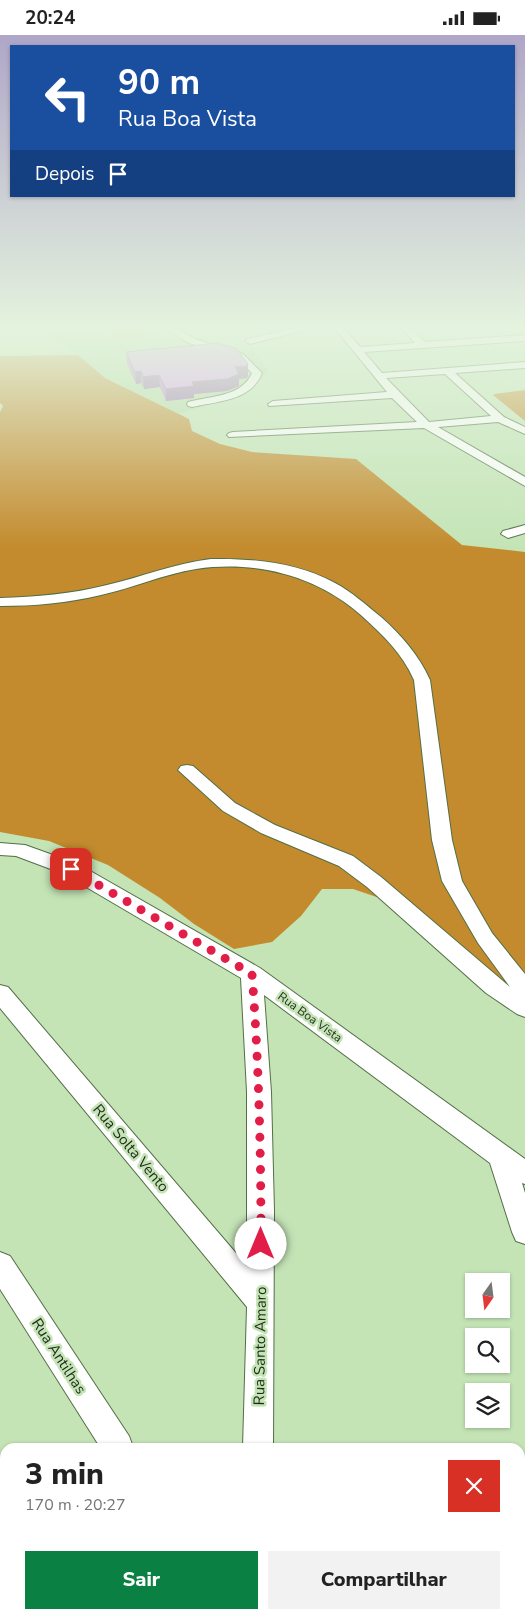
<!DOCTYPE html>
<html lang="pt">
<head>
<meta charset="utf-8">
<style>
	:root { --surface:#fff; --page:#f2f2f2; --text:#222; --muted:#767676; --accent:#0b8043 }
	body { margin:0; font-family:"Nunito Sans",sans-serif; background:var(--page); color:var(--text); height:100vh; display:flex; flex-direction:column; font-size:19px; white-space:nowrap }
	* { box-sizing:border-box; margin:0 }
	p { font-size:16px; color:var(--muted) }
	.icon { flex:none; width:28px; height:28px; fill:none; stroke:currentColor; stroke-width:2; stroke-linecap:round; stroke-linejoin:round }
	.map { position:relative; flex:1; overflow:hidden }
	.side { position:absolute; left:0px; top:1408px; width:525px; height:176px; display:flex; flex-direction:column; background:var(--surface); border-radius:15px 15px 0 0; box-shadow:0 1px 4px #0004 }
	.side>* { flex:none }
	.guide { position:absolute; left:10px; top:10px; width:505px; height:152px; border-radius:0px; box-shadow:0 1px 4px #0004; background:#1a4fa0; color:#fff; overflow:hidden }
	.needle { width:32px; rotate:194deg }
	.controls { position:absolute; left:465px; top:1238px; display:grid; gap:10px }
	.controls a { display:grid; place-items:center; width:45px; height:45px; border-radius:0px; background:var(--surface); box-shadow:0 1px 4px #0004; font-size:25px }
	.pin { position:absolute; display:grid; place-items:center; width:42px; height:42px; color:#fff; margin:-21px; border-radius:10px; box-shadow:0 2px 8px #0006 }
	.me { position:absolute; width:55px; margin:-28px; rotate:0deg; stroke-linejoin:round; filter:drop-shadow(0 0 4px #0008) }
	.turn { display:flex; align-items:center; gap:18px; height:105px; padding:0 25px; font-size:22px }
	.turn .icon { width:65px; height:65px; stroke-width:2.5 }
	.turn b { display:block; font-size:35px; line-height:42px }
	.then { display:flex; align-items:center; height:48px; padding:0 25px; background:#0003; gap:10px; font-size:19px }
	.round { display:grid; place-items:center; flex:none; width:52px; height:52px; border-radius:0px; background:var(--page) }
	.headline { display:flex; align-items:center; justify-content:space-between; height:85px; padding:0 25px }
	h1 { font-size:30px; font-weight:800; line-height:38px }
	.button { display:flex; gap:10px; margin-top:auto; padding:10px 25px }
	.button a { flex:1; height:58px; border-radius:0px; background:var(--accent); color:#fff; font-size:20px; font-weight:800; line-height:58px; text-align:center }
	.button a+a { background:var(--page); color:var(--text) }
	.status { display:flex; justify-content:space-between; align-items:center; height:35px; padding:0 25px; background:var(--surface); direction:ltr }
	.status svg { height:14px; fill:currentColor }
	.map>svg:first-child { display:block }
	.built { fill:#b6daa6 }
	.green { fill:#eeb969 }
	.forest { fill:#c38b2d }
	.lines { fill:none; stroke-linecap:round; stroke-linejoin:round }
	.minor-casing { stroke:#536f46; stroke-width:2 }
	.minor { fill:#fff; fill-rule:evenodd }
	.wall { fill:#c082d9 }
	.shaded-wall { fill:#9c6ab0 }
	.building { fill:#df97fc; stroke:#9c6ab0 }
	.route { stroke:#e11d48; stroke-width:9; stroke-dasharray:0 16.2 }
	.labels { text-anchor:middle; stroke-width:5; stroke-linejoin:round; paint-order:stroke }
	.street-label { font-size:12px; fill:#1e2a18; stroke:#c4e4b6 }
	.near-street-label { font-size:15px; fill:#1e2a18; stroke:#c4e4b6 }
</style>
</head>
<body>
<div class="status"><b>20:24</b><svg viewBox="0 0 49 12"><path d="M0 12V9h3v3zM5 12V6h3v6zM10 12V3h3v9zM15 12V0h3v12zM26 1h20v11H26zM47 4h2v5h-2z"/></svg></div>
<div class="map">
<svg width="525" height="1583" viewBox="0 0 525 1583">
	<rect width="100%" height="100%" fill="#c4e4b6"/>
	<polygon class="built" points="60,291 176,291 214,310 255,318 269,336 244,358 179,379 105,343 78,320 41,295"/>
	<polygon class="green" points="106,291 142,291 148,302 113,305"/>
	<g class="forest">
		<polygon points="78,320 105,343 189,384 192,396 220,409 252,417 356,424 462,510 525,517 525,963 415,875 353,854 322,854 301,881 272,907 234,914 194,889 160,863 108,830 49,806 0,797 0,377 3,371 0,368 0,321"/>
		<polygon points="525,355 525,386 493,360 495,359"/>
	</g>
	<g class="lines">
		<defs>
			<g id="minor">
				<path d="M162,291H173L195,304L243,319L262,338C251,366 218,366 192,372L188,371L187,369L188,367C210,361 242,362 252,338L237,323L189,308Z"/>
				<polygon points="188,291 206,291 202,294 188,295"/>
				<polygon points="305,291 322,291 250,309 245,306 247,304"/>
				<path d="M333,291H342L360,312L415,308L400,291H409L425,307L525,300V306L364,317L382,338L525,327V333L455,338L504,382L525,392V399L498,387L438,392L525,442V451L424,393L229,402L227,400L229,398L233,397L417,387L392,363L269,371L268,369L273,366L387,357ZM445,339L491,381L429,387L386,343Z"/>
				<polygon points="525,490 525,498 508,503 501,499 503,496"/>
				<path d="M211,524C253,523 298,528 335,548C352,557 366,570 381,582C402,601 418,619 430,645L452,805L462,846L492,898L525,939V982L517,979L486,958L367,852L339,831L261,798L223,776L178,735L181,731L187,730L193,731L235,768L275,790L353,821L381,842L510,952L478,908L442,846L432,805L414,645C402,618 384,601 362,581C317,541 257,525 196,534C164,539 133,553 101,560C68,568 34,571 0,571V563C36,562 72,559 107,550C142,542 175,528 211,524Z"/>
				<polygon points="0,808 25,810 78,829 260,933 525,1124 525,1149 522,1148 525,1158 525,1209 516,1206 512,1197 490,1128 264,960 271,1057 274,1176 273,1412 243,1412 247,1272 0,973 0,950 8,952 247,1231 247,1057 241,943 64,839 16,821 0,820"/>
				<polygon points="0,1217 10,1221 129,1401 133,1412 100,1412 0,1254"/>
				<polygon points="208,1579 272,1579 272,1583 210,1583"/>
			</g>
		</defs>
		<use href="#minor" class="minor-casing"/>
		<use href="#minor" class="minor"/>
	</g>
	<polygon class="wall" points="126,317 248,341 247,343 239,344 239,351 227,356 194,359 194,363 166,366 160,352 144,354 141,348 136,349 127,329"/>
	<g class="shaded-wall">
		<polygon points="248,329 248,341 247,343 239,344 239,351 227,356 194,359 194,363 166,366 166,354 192,347 235,332"/>
		<polygon points="141,336 141,348 136,349 135,337"/>
		<polygon points="159,340 160,352 144,354 143,342"/>
	</g>
	<polygon class="building" points="218,308 237,314 248,329 247,331 235,332 239,339 227,344 192,347 194,351 166,354 159,340 143,342 141,336 135,337 126,317"/>
	<linearGradient id="sky" x2="0" y2="1"><stop stop-color="#afa6c8"/><stop offset="0.57" stop-color="#e4f3de"/><stop offset="1" stop-color="#e4f3de" stop-opacity="0"/></linearGradient>
	<rect width="525" height="513" fill="url(#sky)"/>
	<g class="lines">
		<path class="route" d="M71,834L252,939C259,1029 261,1119 261,1209"/>
	</g>
	<g class="labels">
		<g class="street-label">
			<text transform="translate(310 982) rotate(36)" y="4">Rua Boa Vista</text>
		</g>
		<g class="near-street-label">
			<text transform="translate(131 1113) rotate(50)" y="5">Rua Solta Vento</text>
			<text transform="translate(260 1311) rotate(-89)" y="5">Rua Santo Amaro</text>
			<text transform="translate(59 1321) rotate(57)" y="5">Rua Antilhas</text>
		</g>
	</g>
</svg>
<div class="controls">
<a><svg class="needle" viewBox="-14 -14 28 28"><path d="M0-13l5 13h-10z" fill="#e53935"/><path d="M0 13l5-13h-10z" fill="#767676"/></svg></a>
<a><svg class="icon" aria-label="search" viewBox="0 0 24 24"><circle cx="10" cy="10" r="6"/><path d="M15 15l6 6"/></svg></a>
<a><svg class="icon" aria-label="layers" viewBox="0 0 24 24"><path d="M12 4l9 5-9 5-9-5zM3 14l9 5 9-5"/></svg></a>
</div>
<div class="pin" style="left:71px;top:834px;background:#d93025"><svg class="icon" aria-label="arrive" viewBox="0 0 24 24"><path d="M6 21V4h12l-3 4 3 4H6"/></svg></div>
<svg class="me" style="left:261px;top:1209px" viewBox="-20 -20 40 40"><circle r="19" fill="#fff"/><path d="M0-13L10 11 0 6-10 11z" fill="#e11d48"/></svg>
<div class="guide">
<div class="turn"><svg class="icon" aria-label="left" viewBox="0 0 24 24"><path d="M17 20v-9H6M10 6l-5 5 5 5"/></svg><div><b>90 m</b>Rua Boa Vista</div></div>
<div class="then">Depois<svg class="icon" aria-label="arrive" viewBox="0 0 24 24"><path d="M6 21V4h12l-3 4 3 4H6"/></svg></div>
</div>
<section class="side">
<div class="headline"><div><h1>3 min</h1><p>170 m · 20:27</p></div><a class="round" style="background:#d93025;color:#fff"><svg class="icon" aria-label="close" viewBox="0 0 24 24"><path d="M6 6l12 12M18 6L6 18"/></svg></a></div>
<div class="button"><a>Sair</a><a>Compartilhar</a></div>
</section>
</div>
</body>
</html>
